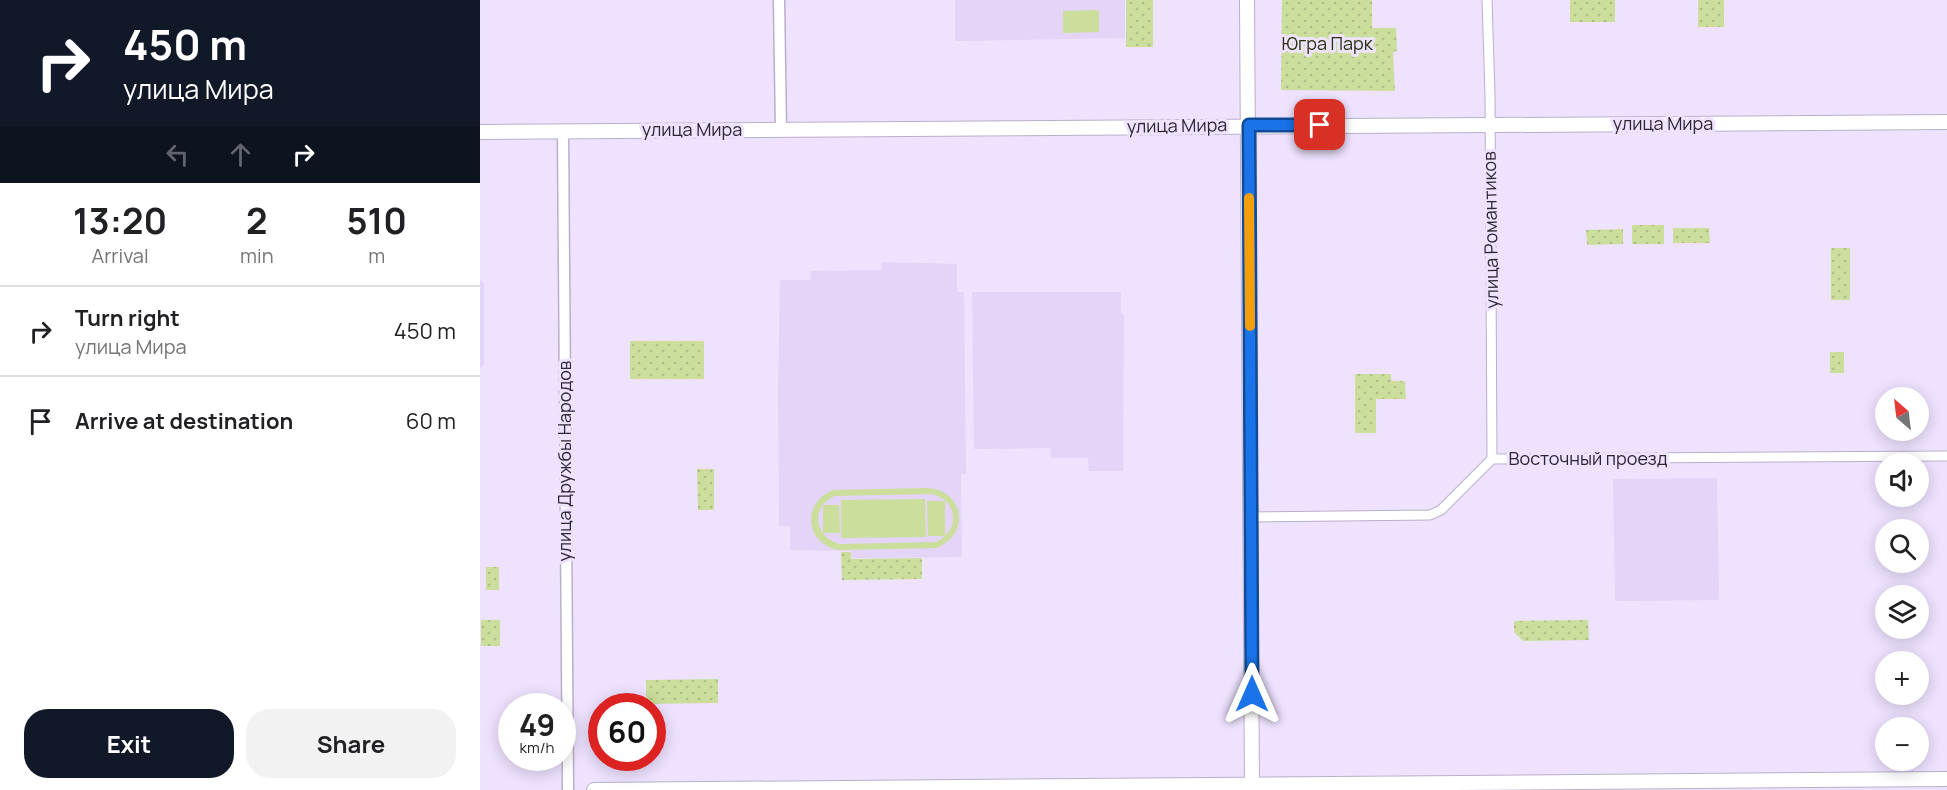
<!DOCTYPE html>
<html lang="en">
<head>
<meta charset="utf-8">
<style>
	:root { --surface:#fff; --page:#f2f2f2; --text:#202124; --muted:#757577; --line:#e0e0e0; --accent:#111827 }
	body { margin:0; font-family:Manrope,sans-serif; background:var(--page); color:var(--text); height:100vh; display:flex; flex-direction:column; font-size:22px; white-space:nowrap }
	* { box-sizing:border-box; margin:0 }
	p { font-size:20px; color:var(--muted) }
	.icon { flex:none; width:33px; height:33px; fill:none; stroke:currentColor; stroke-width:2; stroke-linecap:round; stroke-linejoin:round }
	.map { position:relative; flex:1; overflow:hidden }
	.panel { display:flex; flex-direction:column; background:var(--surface); width:480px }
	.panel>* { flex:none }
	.banner { background:#111827; color:#fff; overflow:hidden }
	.needle { width:39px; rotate:332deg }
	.controls { position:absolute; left:1395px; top:387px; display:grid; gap:12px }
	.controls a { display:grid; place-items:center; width:54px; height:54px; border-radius:50%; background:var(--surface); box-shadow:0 3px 15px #0003; font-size:30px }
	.speed { position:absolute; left:18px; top:693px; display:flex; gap:12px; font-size:30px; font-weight:700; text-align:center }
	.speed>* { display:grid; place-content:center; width:78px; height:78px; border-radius:50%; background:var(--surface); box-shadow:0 3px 15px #0003; line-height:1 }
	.speed small { font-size:15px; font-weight:400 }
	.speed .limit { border:9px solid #d22; background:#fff; color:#111 }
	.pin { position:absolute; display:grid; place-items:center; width:51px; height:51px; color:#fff; margin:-26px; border-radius:12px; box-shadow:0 3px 9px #0006 }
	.me { position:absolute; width:66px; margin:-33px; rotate:0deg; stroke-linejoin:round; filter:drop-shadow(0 0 4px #0008) }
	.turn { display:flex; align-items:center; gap:21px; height:126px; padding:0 24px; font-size:27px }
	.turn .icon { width:78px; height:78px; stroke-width:2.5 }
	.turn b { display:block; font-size:42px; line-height:51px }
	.lanes { display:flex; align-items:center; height:57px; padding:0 24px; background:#0003; justify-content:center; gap:30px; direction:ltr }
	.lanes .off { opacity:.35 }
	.eta { display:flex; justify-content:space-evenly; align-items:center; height:102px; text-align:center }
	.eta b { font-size:36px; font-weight:700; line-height:42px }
	.button { display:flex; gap:12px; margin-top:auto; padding:12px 24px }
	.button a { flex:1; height:69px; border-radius:24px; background:var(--accent); color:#fff; font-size:24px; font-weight:700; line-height:69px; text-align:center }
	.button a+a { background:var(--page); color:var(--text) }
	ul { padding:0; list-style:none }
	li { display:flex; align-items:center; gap:18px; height:90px; padding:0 24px; border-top:2px solid var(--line) }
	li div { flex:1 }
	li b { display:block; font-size:22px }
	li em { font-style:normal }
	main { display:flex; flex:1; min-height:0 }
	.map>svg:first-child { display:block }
	.built { fill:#e3d4f8 }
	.park { fill:url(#park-dots) }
	.pitch { fill:#cbde9c; fill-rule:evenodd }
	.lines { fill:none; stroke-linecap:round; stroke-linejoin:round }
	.minor-casing { stroke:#baafcb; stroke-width:11 }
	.tertiary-casing { stroke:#baafcb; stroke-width:13 }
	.primary-casing { stroke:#baafcb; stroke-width:16 }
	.minor { stroke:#fff; stroke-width:9 }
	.tertiary { stroke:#fff; stroke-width:10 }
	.primary { stroke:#fff; stroke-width:14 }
	.route-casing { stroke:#114b97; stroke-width:15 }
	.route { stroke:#1a73e8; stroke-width:10 }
	.slow { stroke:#f59e0b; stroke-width:10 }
	.labels { text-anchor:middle; stroke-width:6; stroke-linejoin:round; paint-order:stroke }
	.park-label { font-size:18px; fill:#262f0c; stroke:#eee2ff }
	.street-label { font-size:18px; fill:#2b2731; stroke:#eee2ff }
</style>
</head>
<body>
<main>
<section class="panel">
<div class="banner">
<div class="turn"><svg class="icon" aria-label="right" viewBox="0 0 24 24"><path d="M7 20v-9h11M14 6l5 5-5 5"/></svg><div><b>450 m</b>улица Мира</div></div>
<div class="lanes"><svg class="icon off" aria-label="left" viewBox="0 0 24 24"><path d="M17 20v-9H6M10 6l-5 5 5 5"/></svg><svg class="icon off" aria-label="ahead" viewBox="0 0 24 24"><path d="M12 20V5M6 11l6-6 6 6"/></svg><svg class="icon" aria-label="right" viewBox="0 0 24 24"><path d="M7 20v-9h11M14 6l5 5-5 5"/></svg></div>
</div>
<div class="eta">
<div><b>13:20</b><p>Arrival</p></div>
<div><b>2</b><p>min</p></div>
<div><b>510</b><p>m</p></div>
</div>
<ul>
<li><svg class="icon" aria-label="right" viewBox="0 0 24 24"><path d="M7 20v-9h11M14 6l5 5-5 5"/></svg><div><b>Turn right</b><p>улица Мира</p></div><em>450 m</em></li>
<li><svg class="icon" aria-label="arrive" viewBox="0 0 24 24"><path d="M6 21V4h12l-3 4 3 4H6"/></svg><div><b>Arrive at destination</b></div><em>60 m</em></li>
</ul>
<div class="button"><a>Exit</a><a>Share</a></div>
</section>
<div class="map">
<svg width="1467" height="790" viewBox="0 0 1467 790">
	<defs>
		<pattern id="park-dots" width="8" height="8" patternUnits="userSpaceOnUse" patternTransform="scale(1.5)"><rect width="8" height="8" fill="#cbde9c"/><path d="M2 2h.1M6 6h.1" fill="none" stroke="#aebe87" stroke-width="1.8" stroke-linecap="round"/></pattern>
	</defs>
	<rect width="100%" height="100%" fill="#eee2ff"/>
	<g class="built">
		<polygon points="475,0 645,0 645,38 475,41"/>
		<polygon points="402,262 477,264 477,292 484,292 486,474 481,474 482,557 372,558 371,551 310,550 310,526 299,526 298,390 300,280 330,280 331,271 402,270"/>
		<polygon points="0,279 4,284 4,364 0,368"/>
		<polygon points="492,292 641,292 641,313 644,316 644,331 643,471 609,471 608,458 571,458 570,448 494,449"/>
		<polygon points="1237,478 1239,600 1135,601 1133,479"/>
	</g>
	<g class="park">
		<rect x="646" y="0" width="27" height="47"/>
		<polygon points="802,0 892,0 892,28 916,28 917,51 913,52 915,91 801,90"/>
		<rect x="1090" y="0" width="45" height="22"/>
		<rect x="1218" y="0" width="26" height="27"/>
		<rect x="1152" y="225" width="32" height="19"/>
		<polygon points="1193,228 1229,228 1230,243 1193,243"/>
		<polygon points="1143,229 1143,244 1107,245 1106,230"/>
		<rect x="1351" y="248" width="19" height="52"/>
		<rect x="150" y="341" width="74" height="38"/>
		<rect x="1350" y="352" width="14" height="21"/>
		<polygon points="875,374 911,374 911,381 925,381 926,399 896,399 896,433 875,433"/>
		<polygon points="217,469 234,469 234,510 218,510"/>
		<polygon points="361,552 371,552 371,559 442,558 442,579 362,580"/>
		<rect x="6" y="567" width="13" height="23"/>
		<rect x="1" y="620" width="19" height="26"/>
		<polygon points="1108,620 1109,640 1043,641 1034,632 1034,621"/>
		<polygon points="238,679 238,703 166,704 166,680"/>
	</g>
	<g class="pitch">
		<polygon points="619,10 619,32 583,33 583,11"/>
		<path d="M447,488C484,490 491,533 457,548L359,550C325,544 321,503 353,490ZM451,494C478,499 481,531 456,542L360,544C334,538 330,506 355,496Z"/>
		<polygon points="445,499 446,537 361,538 361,500"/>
		<polygon points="447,501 465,501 465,536 448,536"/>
		<polygon points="343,505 359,505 360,533 343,533"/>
	</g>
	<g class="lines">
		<defs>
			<g id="minor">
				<polyline points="1007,0 1010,94 1012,459"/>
				<polyline points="771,517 950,515 961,510 1012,459 1467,456"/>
			</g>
			<g id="tertiary">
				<polyline points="299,0 301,130"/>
				<polyline points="83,131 88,790"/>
			</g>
			<g id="primary">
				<polyline points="767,0 772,790"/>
				<polyline points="0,132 1467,122"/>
				<polyline points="114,790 1467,779"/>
			</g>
		</defs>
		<use href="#minor" class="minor-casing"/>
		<use href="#tertiary" class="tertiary-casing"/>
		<use href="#primary" class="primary-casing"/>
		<use href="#minor" class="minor"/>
		<use href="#tertiary" class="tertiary"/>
		<use href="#primary" class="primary"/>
	</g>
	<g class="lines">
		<defs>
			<polyline id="route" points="772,694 769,125 840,125"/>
		</defs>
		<use href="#route" class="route-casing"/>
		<use href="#route" class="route"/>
		<polyline class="slow" points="769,198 770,326"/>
	</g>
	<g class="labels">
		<g class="park-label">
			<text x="847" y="50">Югра Парк</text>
		</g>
		<g class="street-label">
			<text x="1183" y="130">улица Мира</text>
			<text transform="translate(697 126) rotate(-1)" y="6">улица Мира</text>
			<text x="212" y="136">улица Мира</text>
			<text transform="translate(1011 230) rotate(-91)" y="6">улица Романтиков</text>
			<text x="1108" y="465">Восточный проезд</text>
			<text transform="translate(85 461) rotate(-90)" y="6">улица Дружбы Народов</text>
		</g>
	</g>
</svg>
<div class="controls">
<a><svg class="needle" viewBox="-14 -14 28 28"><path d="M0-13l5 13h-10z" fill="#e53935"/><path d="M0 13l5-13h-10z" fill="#757577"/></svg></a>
<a><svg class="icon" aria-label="sound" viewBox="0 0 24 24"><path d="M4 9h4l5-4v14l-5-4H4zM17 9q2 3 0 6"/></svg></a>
<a><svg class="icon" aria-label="search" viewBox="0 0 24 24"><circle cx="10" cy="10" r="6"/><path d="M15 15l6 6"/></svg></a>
<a><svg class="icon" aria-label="layers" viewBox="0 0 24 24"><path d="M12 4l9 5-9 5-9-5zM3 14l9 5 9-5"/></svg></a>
<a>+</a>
<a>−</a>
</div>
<div class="speed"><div>49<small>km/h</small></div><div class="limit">60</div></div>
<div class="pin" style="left:840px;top:125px;background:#d93025"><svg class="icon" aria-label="arrive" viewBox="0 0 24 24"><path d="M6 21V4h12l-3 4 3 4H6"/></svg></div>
<svg class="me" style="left:772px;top:694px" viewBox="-20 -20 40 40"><path d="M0-17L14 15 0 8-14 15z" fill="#1a73e8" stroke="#fff" stroke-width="4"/></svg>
</div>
</main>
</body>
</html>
